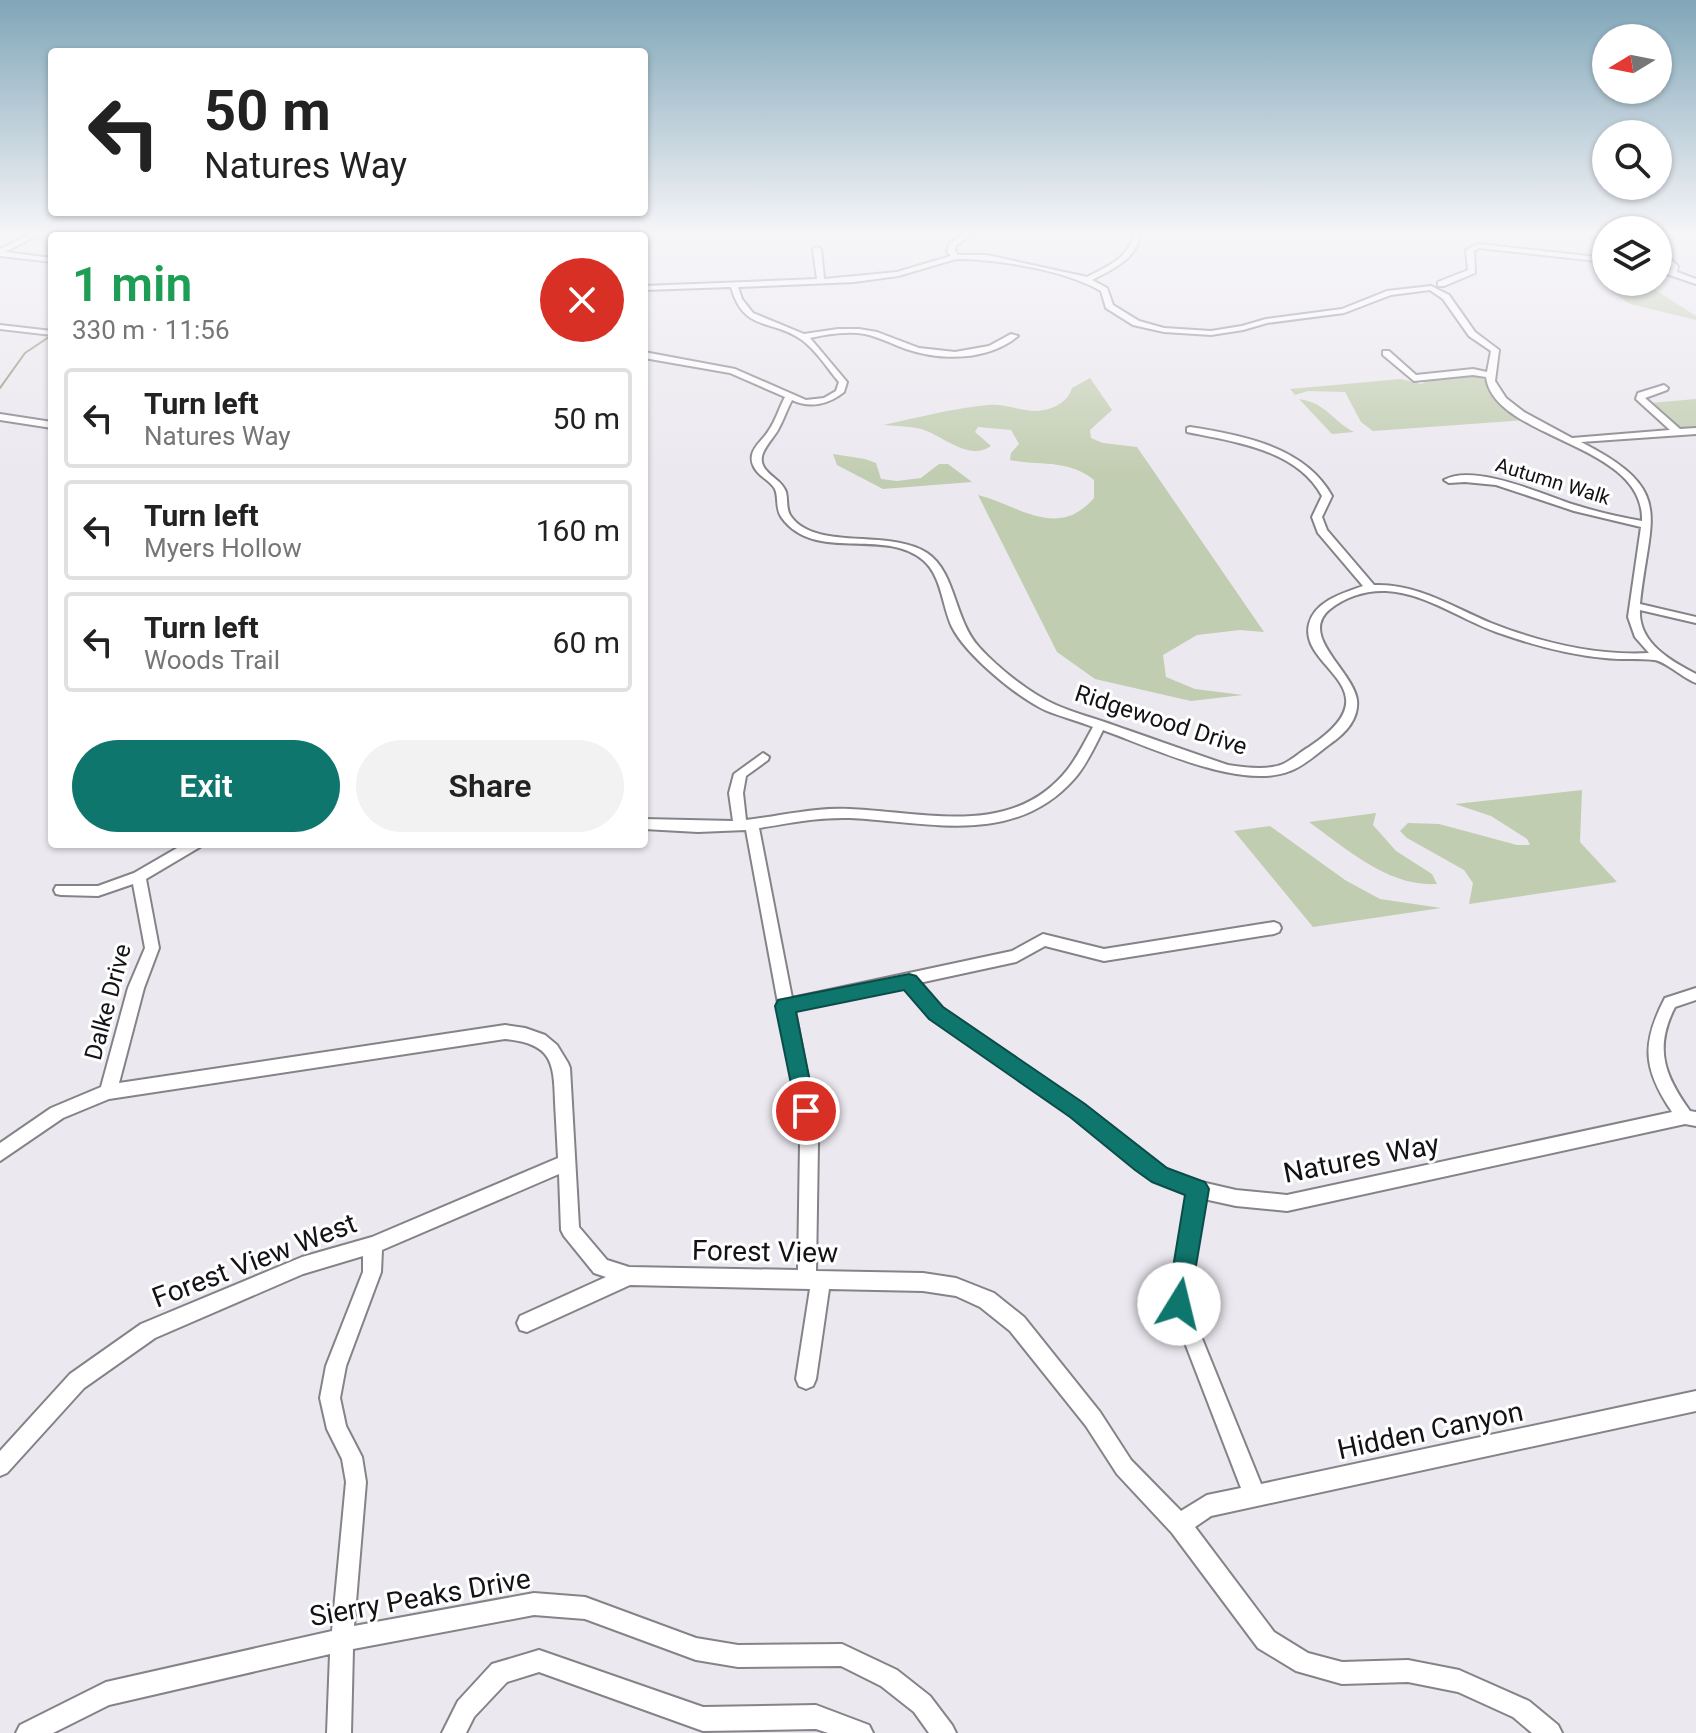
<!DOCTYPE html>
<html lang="en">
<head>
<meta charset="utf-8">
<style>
	:root { --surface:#fff; --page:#f2f2f2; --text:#222; --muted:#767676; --line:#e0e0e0; --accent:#0f766e }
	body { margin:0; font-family:Roboto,sans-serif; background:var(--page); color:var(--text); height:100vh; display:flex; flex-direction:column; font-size:30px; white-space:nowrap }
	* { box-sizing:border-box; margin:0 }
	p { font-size:26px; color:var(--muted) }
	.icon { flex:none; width:44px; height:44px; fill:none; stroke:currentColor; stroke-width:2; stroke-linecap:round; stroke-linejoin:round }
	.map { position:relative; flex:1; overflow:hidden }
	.panel { position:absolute; left:48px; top:232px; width:600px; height:616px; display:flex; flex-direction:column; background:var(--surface); border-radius:8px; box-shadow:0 2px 6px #0004 }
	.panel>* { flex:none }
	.guide { position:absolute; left:48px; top:48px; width:600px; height:168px; border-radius:8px; box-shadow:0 2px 6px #0004; background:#fff; color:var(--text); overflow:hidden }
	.needle { width:52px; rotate:260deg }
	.buttons { position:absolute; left:1592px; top:24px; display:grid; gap:16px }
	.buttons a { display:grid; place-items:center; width:80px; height:80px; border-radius:50%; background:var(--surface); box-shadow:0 2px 6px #0004; font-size:40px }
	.pin { position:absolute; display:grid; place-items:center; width:68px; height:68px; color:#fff; margin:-34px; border:4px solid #fff; border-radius:50%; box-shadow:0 2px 8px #0007 }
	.me { position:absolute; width:88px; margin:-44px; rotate:9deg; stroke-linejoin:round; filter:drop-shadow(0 0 6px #0008) }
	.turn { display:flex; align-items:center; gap:28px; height:168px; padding:0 24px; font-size:36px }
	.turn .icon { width:104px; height:104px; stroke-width:2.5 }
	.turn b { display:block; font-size:56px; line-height:68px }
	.round { display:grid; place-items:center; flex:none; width:84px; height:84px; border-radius:42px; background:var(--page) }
	.head { display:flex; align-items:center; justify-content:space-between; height:136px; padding:0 24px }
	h1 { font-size:48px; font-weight:600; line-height:60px; color:#1e9e55 }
	.button { display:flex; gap:16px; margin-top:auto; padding:16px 24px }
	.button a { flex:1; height:92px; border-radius:48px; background:var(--accent); color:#fff; font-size:32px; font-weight:600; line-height:92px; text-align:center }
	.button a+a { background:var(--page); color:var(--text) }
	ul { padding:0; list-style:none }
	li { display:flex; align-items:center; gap:24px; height:100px; margin:0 16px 12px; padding:0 8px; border:4px solid var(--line); border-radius:8px }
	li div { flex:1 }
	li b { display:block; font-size:30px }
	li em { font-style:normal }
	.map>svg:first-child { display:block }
	.green { fill:#c1cdb0 }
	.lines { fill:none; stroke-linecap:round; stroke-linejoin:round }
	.stream { stroke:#859170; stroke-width:2 }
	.minor-casing { stroke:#858288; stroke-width:4 }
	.minor { fill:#fff; fill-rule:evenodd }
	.route { fill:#0f766e; stroke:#0a4d48; stroke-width:2 }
	.labels { text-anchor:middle; stroke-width:6; stroke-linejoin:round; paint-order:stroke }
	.far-street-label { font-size:20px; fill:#131215; stroke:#fff }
	.street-label { font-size:24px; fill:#131215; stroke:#fff }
	.near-street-label { font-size:28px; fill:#131215; stroke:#fff }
</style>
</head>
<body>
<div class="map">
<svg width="1696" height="1733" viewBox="0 0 1696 1733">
	<rect width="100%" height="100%" fill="#ebe8ef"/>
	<g class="green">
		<polygon points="1632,282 1643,282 1696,316 1696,320 1630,304 1610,291"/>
		<polygon points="1474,375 1485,380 1502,404 1526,420 1373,431 1361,422 1345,392 1308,391 1295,395 1290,389 1401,379 1421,384 1434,378"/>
		<path d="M1090,378L1112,410L1090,430L1091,438L1103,443L1137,447L1264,632L1240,630L1197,635L1163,655L1166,677L1195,689L1243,695L1191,701L1095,679L1057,652L978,495C1020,506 1058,540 1094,498V480C1068,459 1041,466 1010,460L1011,453L1019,444L1011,430L978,427L975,432L991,446C968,462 943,435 921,429C909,426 895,426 883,425C917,418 953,408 988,405C1007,403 1025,414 1044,410C1056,408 1069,400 1072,388Z"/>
		<path d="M1299,399C1328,404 1331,420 1354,432L1332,434Z"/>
		<polygon points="1696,399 1696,429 1679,427 1650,403"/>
		<polygon points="833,454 865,459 876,463 881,479 897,481 921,478 939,464 948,464 972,482 883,489 837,465"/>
		<polygon points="1582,790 1580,842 1617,882 1469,904 1473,883 1464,870 1407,838 1400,831 1408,823 1439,824 1517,845 1530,845 1527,839 1491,816 1455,804"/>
		<path d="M1376,813L1373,825L1396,851L1432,874L1437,884C1388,887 1347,849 1309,822Z"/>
		<polygon points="1270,826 1345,880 1380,899 1441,908 1313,927 1234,831"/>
	</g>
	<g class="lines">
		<g class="stream">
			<polyline points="196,236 199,232"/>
			<polyline points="0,388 25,353 52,335"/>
		</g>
		<defs>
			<g id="minor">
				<polygon points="34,232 43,232 5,252 52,258 52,262 0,256 0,249"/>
				<polygon points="294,232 301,232 299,236 291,236"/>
				<path d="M967,232H975L956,246L955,251L958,255H987L1087,277C1106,267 1132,257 1133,232H1140C1139,258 1113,269 1092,280L1107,288L1113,305L1139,321L1164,328L1211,331L1242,326L1266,319L1342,309L1387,291L1431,286L1449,295L1475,332L1499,350L1495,381L1506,398L1524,412L1572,438L1670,430L1636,399L1638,393L1664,385L1668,388L1667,390L1645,398L1680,429L1696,428V434L1581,442C1677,491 1649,515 1640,604L1696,617V623L1640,610C1638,643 1671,661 1696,674V683C1683,678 1665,661 1654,660C1638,658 1621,660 1605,658C1571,655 1537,646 1505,635C1465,623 1428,593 1386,591C1366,590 1344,597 1329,610C1299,636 1353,671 1357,700C1359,719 1345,734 1330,744C1318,753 1304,766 1290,771C1242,791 1150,747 1103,730C1095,746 1087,764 1075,778C1015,847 930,822 850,818C819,817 790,823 759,828L792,998L1012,951L1043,934L1104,949L1274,922L1279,924L1281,928L1279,932L1274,934L1104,961L1045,946L1016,962L919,983L942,1008L1084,1105L1166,1169L1197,1181L1236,1190L1287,1195L1672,1112C1643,1069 1641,1044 1665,998L1696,988V1000L1675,1007C1654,1048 1664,1075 1690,1111L1696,1112V1126L1685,1124L1287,1211L1236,1206L1204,1199L1188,1304L1261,1484L1696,1391V1411L1211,1516L1195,1527L1274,1632L1308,1653L1342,1662L1408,1660L1459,1670L1529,1701L1558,1725L1562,1733H1532L1513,1717L1458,1692L1408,1682L1342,1684L1296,1671L1258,1648L1172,1533L1117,1474L1086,1426L1010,1331L980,1307L956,1296L923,1291L829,1289L816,1379L813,1386L806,1389L799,1386L796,1379L810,1289L630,1285L527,1332L520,1330L517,1323L520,1316L606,1277L594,1273L564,1236L561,1230L559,1174L382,1250L381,1272L346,1366L340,1398L346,1426L362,1457L366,1482L354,1626L534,1593L585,1597L696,1638L738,1645L842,1644L897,1670L930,1696L952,1725L956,1733H929L914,1712L881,1686L841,1666L738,1667L696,1660L585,1619L534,1615L353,1649L351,1733H327L330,1654L109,1705L53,1733H16L20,1725L106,1682L332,1631L346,1482L342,1459L327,1429L320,1398L326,1366L363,1272V1256L303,1274L155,1338L84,1388L7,1473L0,1476V1451L70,1374L141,1324L302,1257L372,1237L558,1158C557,1139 556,1121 555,1102C554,1060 551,1044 505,1039L109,1099L63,1118L0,1161V1143L51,1108L101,1087L128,988L145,948L133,884L98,896L61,895L56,894L54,890L56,886H98L134,873L184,844H202L200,847L146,879L159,948L144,988L119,1083L505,1025L525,1028L545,1035L557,1045L568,1063L570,1068L579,1227L607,1260L629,1267L798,1270L800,1143L798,1111L746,830L698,832L644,829V819L733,821L729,793L734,774L763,753L769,757L768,760L746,776L743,793L746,820C781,816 814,807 850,809C925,812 1013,839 1068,769C1078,756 1085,741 1093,727C1078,721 1062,717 1047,711C1018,698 966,655 952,627C942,606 942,576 923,560C884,527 815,563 782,518C775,509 779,499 775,489C770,480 759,477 754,467C752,463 751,460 752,455C754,445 764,439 769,430C776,420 779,408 785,397L730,373L644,358V352L735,369L806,400L824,398L836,391L839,382C827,368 817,351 802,340C771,318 744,333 731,287L644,290V286L817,279L813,249L817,247L821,249L824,279L897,272L951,256L947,251L950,243ZM956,259C998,259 1065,270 1101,291L1106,308L1133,325L1164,332L1211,335L1243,330L1267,323L1344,313L1391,295L1430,290L1443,299L1469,336L1491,351L1487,372L1473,369L1416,375L1389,351H1383V355L1414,381L1473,375L1486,377C1494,440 1645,442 1642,521C1619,517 1597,512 1575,505C1544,495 1474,463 1444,480L1449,483L1465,482L1496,485L1574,511L1641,527L1628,617L1635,637L1649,653C1596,656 1539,642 1491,623C1453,607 1416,583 1374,585L1327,530L1322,517L1332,496C1305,447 1242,435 1190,427L1187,428V432C1234,442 1297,449 1322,496L1312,517L1318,533L1363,586C1343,593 1315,601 1309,624C1298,669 1398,688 1309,747C1300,752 1292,760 1283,764C1267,771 1244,767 1228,765C1189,752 1151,738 1113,725C1094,718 1074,713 1056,705C1030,694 997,667 979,647C954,620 956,572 927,553C890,528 814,552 790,515C786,508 788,500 786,492C782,481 772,478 766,470C753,455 773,441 779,428C784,419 787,409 792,400C810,409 829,404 844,392L847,382L810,338C828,334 847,331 865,334C879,337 892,344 906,349C942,361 988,361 1018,336L1011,334L989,346L955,352L919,348L877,332L859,329H838L804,334L753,313L742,299L738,287L854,282L898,276ZM904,986L930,1018L1072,1115L1154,1181L1188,1193L1170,1304L1241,1488L1207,1495L1181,1511L1131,1460L1100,1412L1024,1317L994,1293L956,1278L923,1273L816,1271L818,1143L814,1111L795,1010Z"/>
				<polygon points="1478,244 1606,258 1606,262 1479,248 1474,251 1475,273 1444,286 1438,286 1438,282 1468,270 1466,250"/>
				<polygon points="1658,247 1678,266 1677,272 1696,279 1696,284 1658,271 1658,266 1670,270 1671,268 1658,253"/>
				<polygon points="0,325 52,331 52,335 0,329"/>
				<polygon points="0,414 52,422 52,428 0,420"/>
				<polygon points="539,1650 703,1707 816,1705 869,1725 873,1733 828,1733 816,1729 703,1731 539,1672 507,1682 474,1717 466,1733 442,1733 458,1701 492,1664"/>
			</g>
		</defs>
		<use href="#minor" class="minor-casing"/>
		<use href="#minor" class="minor"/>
	</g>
	<linearGradient id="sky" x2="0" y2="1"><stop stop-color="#80a6b8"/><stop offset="0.49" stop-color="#f6f5f8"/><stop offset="1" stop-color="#f6f5f8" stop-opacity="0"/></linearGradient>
	<rect width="1696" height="475" fill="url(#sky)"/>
	<polygon class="route" points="909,974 916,976 943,1007 1085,1104 1167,1168 1205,1182 1209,1189 1188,1313 1179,1316 1171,1313 1167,1304 1185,1195 1152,1182 1135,1170 1070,1117 929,1019 904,990 796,1012 816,1111 813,1118 806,1120 798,1118 775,1006 778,1000"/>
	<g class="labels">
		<g class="far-street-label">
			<text transform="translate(1553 481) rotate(17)" y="7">Autumn Walk</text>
		</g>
		<g class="street-label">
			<text transform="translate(1161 720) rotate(18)" y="8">Ridgewood Drive</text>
			<text transform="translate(108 1002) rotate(-75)" y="8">Dalke Drive</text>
		</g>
		<g class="near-street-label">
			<text transform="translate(1361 1158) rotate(-11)" y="10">Natures Way</text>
			<text transform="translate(765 1251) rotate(1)" y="10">Forest View</text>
			<text transform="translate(254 1260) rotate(-21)" y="10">Forest View West</text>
			<text transform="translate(1430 1430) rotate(-12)" y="10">Hidden Canyon</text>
			<text transform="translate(420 1597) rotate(-10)" y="10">Sierry Peaks Drive</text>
		</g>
	</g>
</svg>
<div class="buttons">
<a><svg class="needle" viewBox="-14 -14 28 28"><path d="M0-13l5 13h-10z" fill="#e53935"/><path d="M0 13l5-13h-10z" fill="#767676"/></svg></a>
<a><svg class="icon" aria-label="search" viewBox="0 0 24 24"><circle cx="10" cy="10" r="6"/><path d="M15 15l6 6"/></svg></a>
<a><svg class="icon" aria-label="layers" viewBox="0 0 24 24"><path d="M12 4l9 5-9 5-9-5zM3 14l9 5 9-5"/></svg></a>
</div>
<div class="pin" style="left:806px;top:1111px;background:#d93025"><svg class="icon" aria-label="arrive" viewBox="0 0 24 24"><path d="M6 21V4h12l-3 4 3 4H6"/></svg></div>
<svg class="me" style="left:1179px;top:1304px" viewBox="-20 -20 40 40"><circle r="19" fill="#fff"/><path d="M0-13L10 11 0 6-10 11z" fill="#0f766e"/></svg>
<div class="guide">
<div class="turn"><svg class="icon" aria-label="left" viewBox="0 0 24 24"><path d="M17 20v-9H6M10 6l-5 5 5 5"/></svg><div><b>50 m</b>Natures Way</div></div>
</div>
<section class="panel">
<div class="head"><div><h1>1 min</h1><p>330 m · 11:56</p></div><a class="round" style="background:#d93025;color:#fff"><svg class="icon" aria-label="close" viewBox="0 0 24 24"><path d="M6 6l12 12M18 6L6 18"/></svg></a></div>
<ul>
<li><svg class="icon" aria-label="left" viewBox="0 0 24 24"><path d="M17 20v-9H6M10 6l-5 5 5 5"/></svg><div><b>Turn left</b><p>Natures Way</p></div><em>50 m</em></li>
<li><svg class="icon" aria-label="left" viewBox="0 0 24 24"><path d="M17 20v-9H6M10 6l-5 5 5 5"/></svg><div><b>Turn left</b><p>Myers Hollow</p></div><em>160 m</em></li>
<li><svg class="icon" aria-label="left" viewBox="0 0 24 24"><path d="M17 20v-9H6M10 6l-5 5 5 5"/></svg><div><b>Turn left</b><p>Woods Trail</p></div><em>60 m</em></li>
</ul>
<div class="button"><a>Exit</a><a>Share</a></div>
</section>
</div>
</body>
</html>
